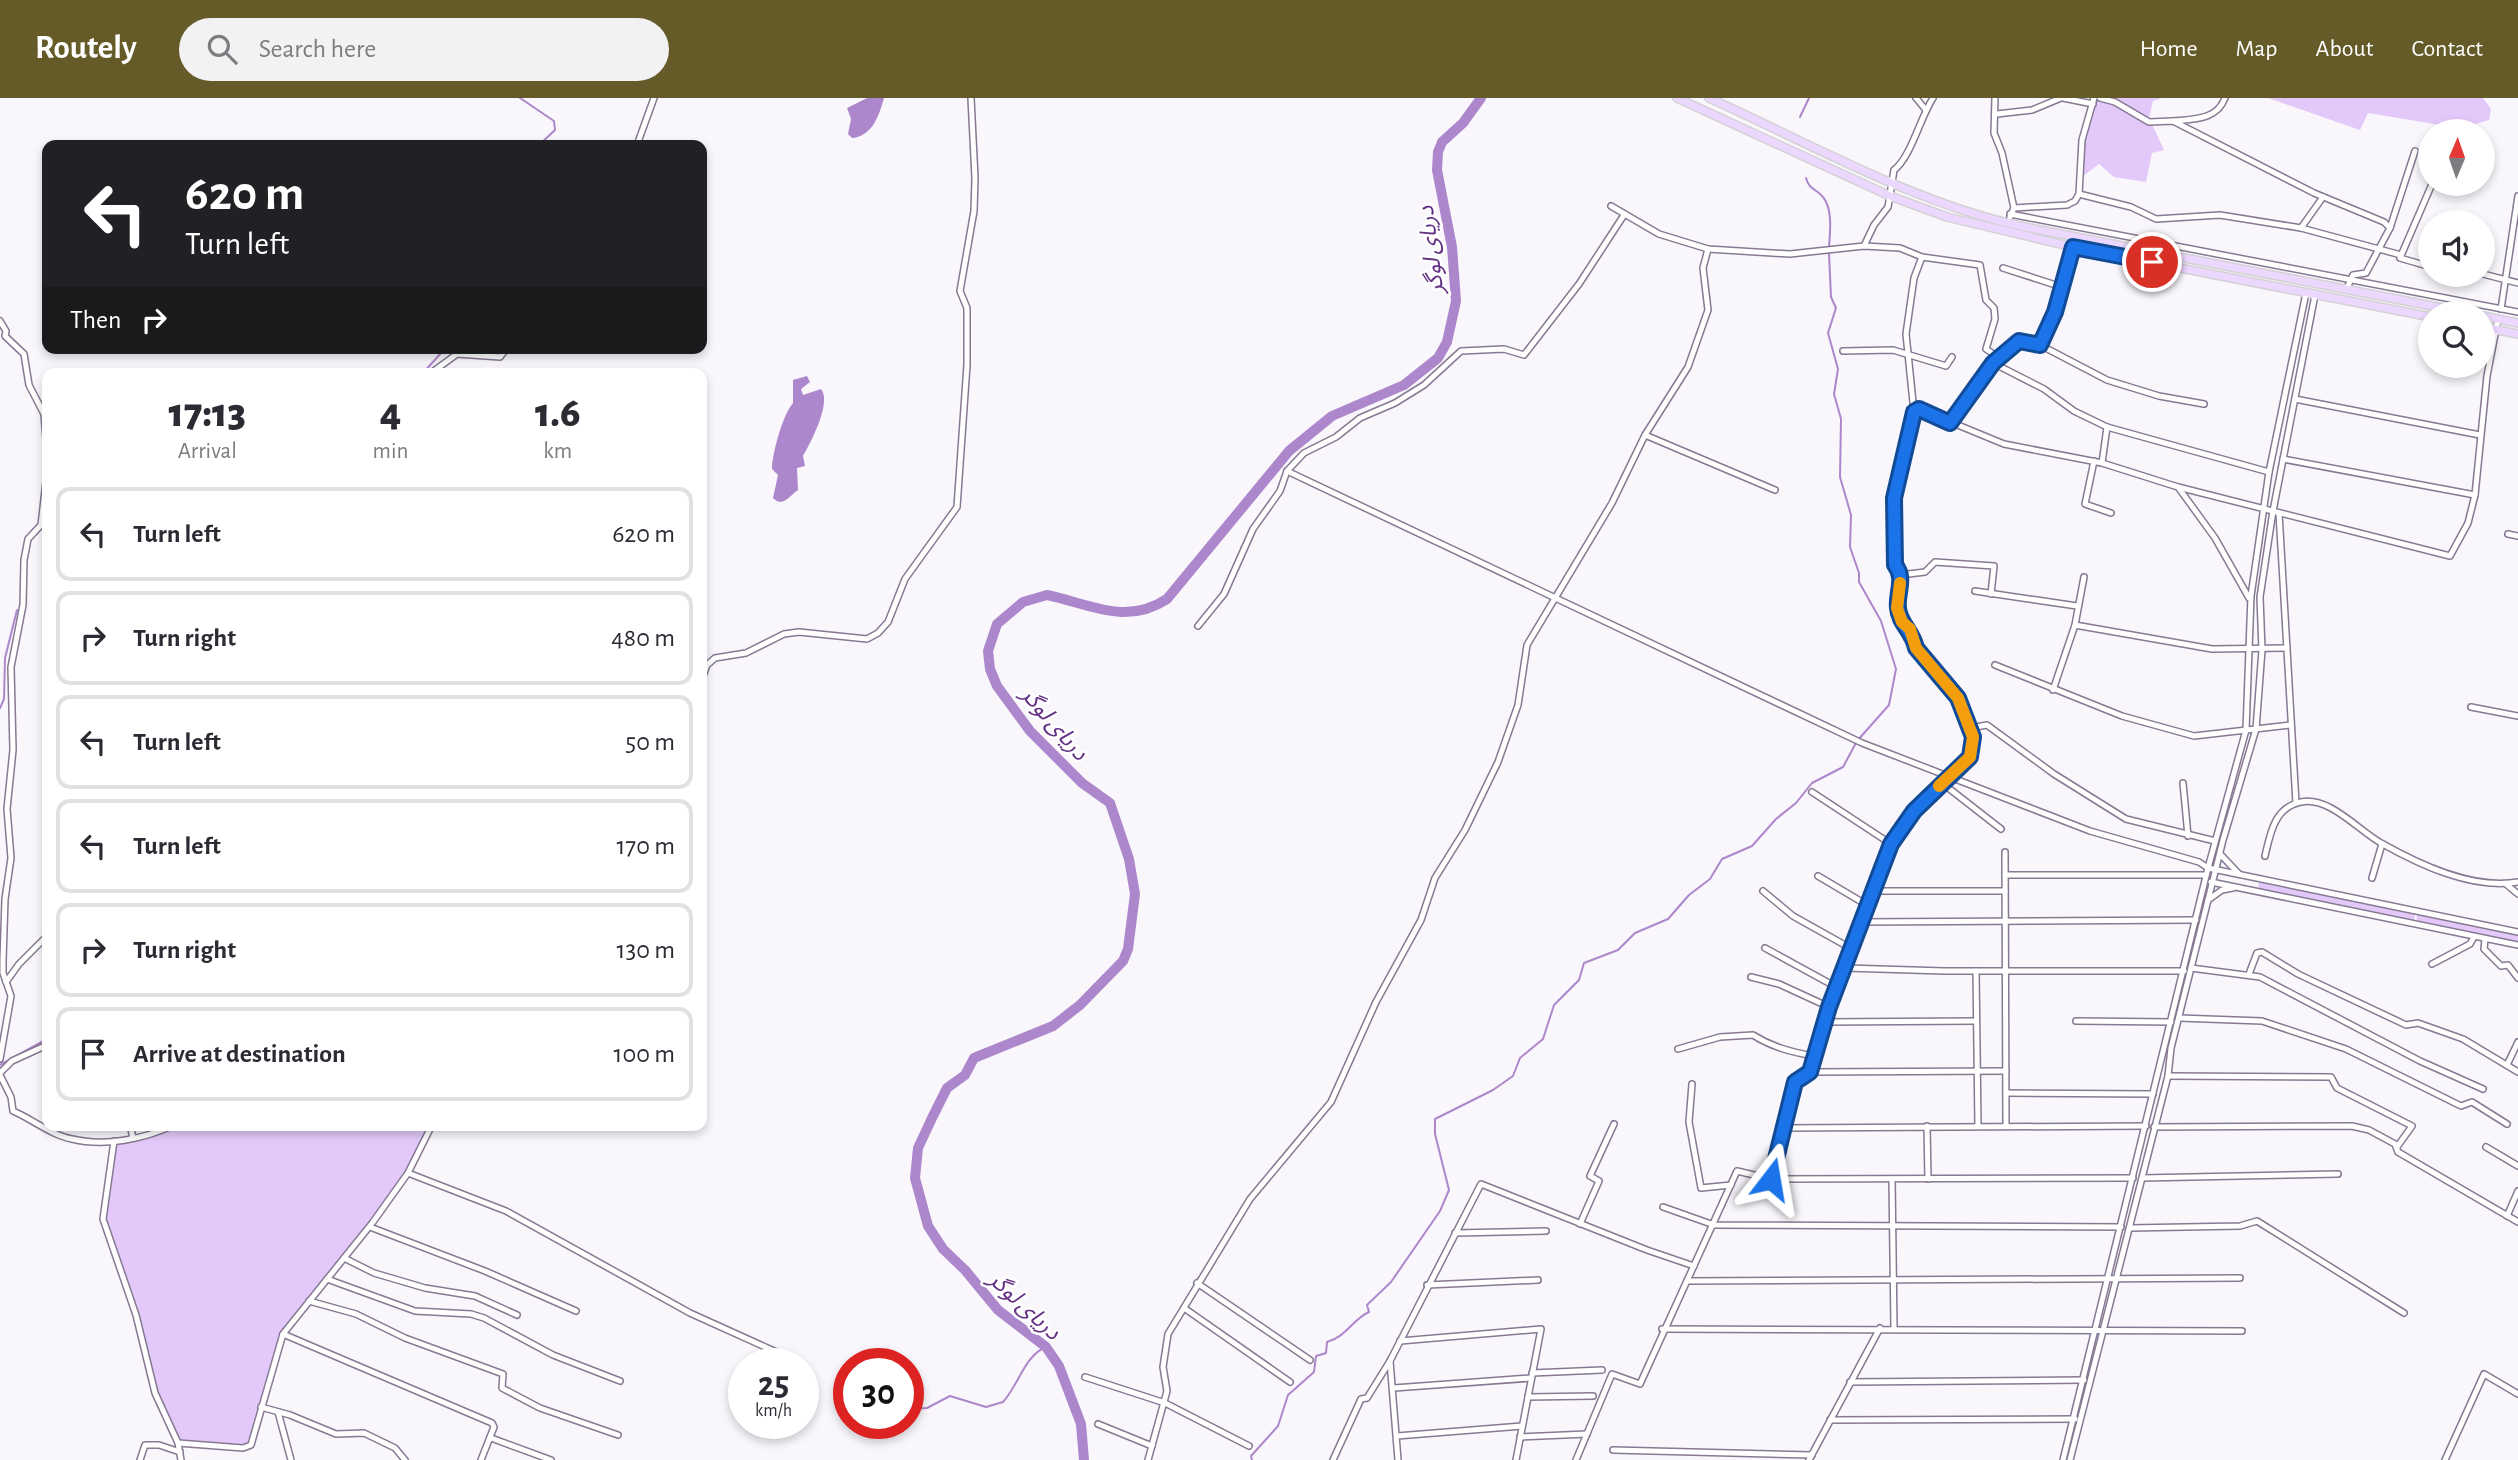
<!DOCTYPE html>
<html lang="en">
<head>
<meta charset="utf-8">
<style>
	:root { --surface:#fff; --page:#f2f2f3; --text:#2b2b33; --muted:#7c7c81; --line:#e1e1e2; --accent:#655b28 }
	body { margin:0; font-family:"Alegreya Sans","Noto Sans Arabic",sans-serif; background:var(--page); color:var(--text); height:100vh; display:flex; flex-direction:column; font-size:26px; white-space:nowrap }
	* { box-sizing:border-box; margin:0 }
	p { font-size:23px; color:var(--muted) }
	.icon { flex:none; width:38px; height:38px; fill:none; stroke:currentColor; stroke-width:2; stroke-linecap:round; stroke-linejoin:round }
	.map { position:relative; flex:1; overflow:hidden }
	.drawer { position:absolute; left:42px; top:270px; width:665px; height:763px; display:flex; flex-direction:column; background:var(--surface); border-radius:14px; box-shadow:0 4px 10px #0003 }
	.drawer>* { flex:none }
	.top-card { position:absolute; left:42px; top:42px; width:665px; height:214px; border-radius:14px; box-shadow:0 4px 10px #0003; background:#202124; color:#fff; overflow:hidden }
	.needle { width:46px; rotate:2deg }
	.tools { position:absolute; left:2418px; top:21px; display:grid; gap:14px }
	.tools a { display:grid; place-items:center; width:77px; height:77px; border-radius:50%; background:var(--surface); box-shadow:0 4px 10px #0003; font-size:35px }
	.speed { position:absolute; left:728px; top:1250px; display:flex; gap:14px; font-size:35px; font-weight:700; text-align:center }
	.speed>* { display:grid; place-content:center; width:91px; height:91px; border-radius:50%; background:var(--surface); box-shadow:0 4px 10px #0003; line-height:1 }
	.speed small { font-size:18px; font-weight:400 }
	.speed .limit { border:10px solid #d22; background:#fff; color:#111 }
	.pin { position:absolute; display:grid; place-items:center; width:60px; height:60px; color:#fff; margin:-30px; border:4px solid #fff; border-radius:50%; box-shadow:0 2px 7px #0007 }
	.me { position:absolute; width:77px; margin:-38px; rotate:14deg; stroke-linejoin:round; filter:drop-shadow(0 0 5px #0008) }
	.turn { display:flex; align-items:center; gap:24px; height:147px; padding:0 28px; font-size:32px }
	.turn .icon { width:91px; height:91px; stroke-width:2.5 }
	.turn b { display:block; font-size:49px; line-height:60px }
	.then { display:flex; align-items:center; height:66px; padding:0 28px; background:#0003; gap:14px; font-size:26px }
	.eta { display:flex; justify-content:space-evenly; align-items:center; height:119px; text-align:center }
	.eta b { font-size:42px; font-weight:800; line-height:49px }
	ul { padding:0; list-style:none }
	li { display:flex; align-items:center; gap:21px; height:94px; margin:0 14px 10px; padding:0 14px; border:4px solid var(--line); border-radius:14px }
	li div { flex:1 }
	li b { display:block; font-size:26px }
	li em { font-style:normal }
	header { display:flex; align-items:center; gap:42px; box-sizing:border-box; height:98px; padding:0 35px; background:var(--accent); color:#fff }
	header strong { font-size:33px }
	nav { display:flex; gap:38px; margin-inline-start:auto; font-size:24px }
	.search { width:490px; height:63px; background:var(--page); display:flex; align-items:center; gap:18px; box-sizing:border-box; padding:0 24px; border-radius:38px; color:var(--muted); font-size:26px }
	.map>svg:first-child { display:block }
	.green { fill:#e3c9f9 }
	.water { fill:#ad87cb }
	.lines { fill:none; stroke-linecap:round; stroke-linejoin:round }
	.stream { stroke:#ad87cb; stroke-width:2 }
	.river { stroke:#ad87cb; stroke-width:10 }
	.minor-casing { stroke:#867992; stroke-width:8 }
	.major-casing { stroke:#d3d2d4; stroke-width:10 }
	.minor { stroke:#fff; stroke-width:5 }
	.major { stroke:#ecd7ff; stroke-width:7 }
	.route-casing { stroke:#114b97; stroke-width:18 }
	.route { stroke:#1a73e8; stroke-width:12 }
	.slow { stroke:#f59e0b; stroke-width:12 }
	.labels { text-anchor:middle; stroke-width:5; stroke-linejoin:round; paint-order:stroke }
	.water-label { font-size:23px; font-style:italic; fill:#633285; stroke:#fff }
</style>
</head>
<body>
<header>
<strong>Routely</strong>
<div class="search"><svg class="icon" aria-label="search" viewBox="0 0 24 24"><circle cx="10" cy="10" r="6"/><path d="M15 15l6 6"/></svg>Search here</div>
<nav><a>Home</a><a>Map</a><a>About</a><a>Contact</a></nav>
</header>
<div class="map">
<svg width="2518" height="1362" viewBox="0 0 2518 1362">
	<rect width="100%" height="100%" fill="#f9f6fc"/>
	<g class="green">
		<polygon points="2094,0 2162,0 2153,3 2149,20 2164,52 2152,55 2146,84 2114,79 2099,66 2079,81 2082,42"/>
		<polygon points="2268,0 2483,0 2491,11 2489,22 2466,29 2446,28 2368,15 2360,32"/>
		<polygon points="2259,784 2415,816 2414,823 2258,791"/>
		<polygon points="2417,817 2518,837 2518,845 2416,824"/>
		<polygon points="174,1027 432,1027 408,1075 283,1236 248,1349 178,1345 160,1307 136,1217 103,1121 114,1043"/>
	</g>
	<g class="water">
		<path d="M867,0H884C879,17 873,38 852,40L848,36L851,21L847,10Z"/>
		<path d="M807,278L810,284L801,291L803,297L821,291C832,304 811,344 803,358L805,368L797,370L798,392C789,398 783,410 773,400L778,377L772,371C772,356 783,316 793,305V282Z"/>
	</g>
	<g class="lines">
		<g class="stream">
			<polyline points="520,0 554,23 555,32 539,47"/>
			<polyline points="1800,19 1809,0"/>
			<path d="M1806,80C1809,92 1817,91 1823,99C1833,111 1830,135 1829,149"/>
			<polyline points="467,250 485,253 499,250"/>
			<polyline points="423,275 442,254 450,250"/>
			<polyline points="0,610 4,601 5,560 17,512"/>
			<polyline points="0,967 47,941"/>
			<path d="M908,1311L927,1310L950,1298L986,1309L1003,1304C1018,1288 1025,1257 1046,1249"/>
			<path d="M1252,1362L1251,1358L1278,1328L1288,1297L1314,1274L1316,1258L1326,1255L1327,1244C1346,1239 1353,1221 1369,1214L1367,1207L1391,1184L1440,1113L1449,1092L1435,1036V1021L1493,992L1513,978L1520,960L1543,941L1554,907L1579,882L1584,865L1618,852L1635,835L1668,821L1689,797L1710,781L1722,761L1752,748L1776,721L1796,705L1812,685L1843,669L1857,643L1889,607L1896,571L1881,523L1859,484V475L1850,449L1851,417L1840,379L1841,321L1834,296L1838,271L1828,235L1836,210L1831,199L1829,155"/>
		</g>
		<path class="river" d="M1084,1362L1081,1326L1059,1268L1046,1249L998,1212L965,1172L943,1151L928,1128L915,1080L918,1050L932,1020L947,990L965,977L974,960L1053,928L1080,907L1123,863L1128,851L1135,796L1129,761L1110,705L1082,685L1030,633L997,588L990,571L988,553L997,526L1023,504L1047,497C1090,506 1126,528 1167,501L1289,353L1332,318L1404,287L1438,260L1447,244L1456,203L1452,149L1437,72L1438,54L1442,44L1463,25L1481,0"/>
		<defs>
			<g id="minor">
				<polyline points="1916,0 1926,12"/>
				<polyline points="1995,0 1994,35 2002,55 2014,110"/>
				<polyline points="2063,0 2093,6"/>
				<polyline points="2100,0 2115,4 2149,24 2173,23 2314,95 2384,124 2390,130 2366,175 2353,177 2347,190"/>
				<polyline points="1997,16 2032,12 2061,0"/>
				<path d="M2173,23C2194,21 2217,22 2225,0"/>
				<polyline points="637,47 654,0"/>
				<polyline points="2079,96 2131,109 2156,121 2220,117 2301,130 2401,157"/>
				<polyline points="1611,108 1659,136 1708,151 1790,156 1864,148 1900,150 1922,159 1980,167 1986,202 1994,210 1995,221 1986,251 1998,259"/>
				<polyline points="2010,116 2518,214"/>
				<polyline points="2010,119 2014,110 2067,107 2075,103 2079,96 2082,42 2094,0"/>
				<polyline points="2301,130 2323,99"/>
				<polyline points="2390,130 2415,53"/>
				<path d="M1864,148L1874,127L1888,109L1894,72C1911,59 1920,20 1933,0"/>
				<polyline points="2431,169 2400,160 2432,86"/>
				<polyline points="2003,170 2062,189"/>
				<polyline points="2483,176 2518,185"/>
				<polyline points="2501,211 2518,98"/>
				<polyline points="0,223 6,233 5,238 24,256 29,287 44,316 47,353"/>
				<polyline points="2040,247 2055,213 2073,149"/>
				<polyline points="1843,253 1893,252 1946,268 1952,259"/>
				<polyline points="1993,265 2044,291 2074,313 2107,329 2269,374"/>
				<polyline points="431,275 457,256 500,259 507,250"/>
				<polyline points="2295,301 2480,337"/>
				<polyline points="1914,314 1919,311 2004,346 2102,365 2178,389 2215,440 2249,500"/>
				<polyline points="1949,325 1993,265 2019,244 2040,247 2107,282 2159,298 2204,306"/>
				<polyline points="1645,337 1775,392"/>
				<polyline points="2283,361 2475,397"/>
				<polyline points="2094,363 2085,406 2111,415"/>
				<polyline points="2102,365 2107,329"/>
				<polyline points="1287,373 1862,645 2090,733 2199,764 2208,770 2518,834"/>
				<polyline points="2178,389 2450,458 2468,425 2475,397 2487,278 2498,221"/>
				<polyline points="2279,415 2296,705"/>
				<polyline points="2508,436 2518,438"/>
				<polyline points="1900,477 1925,474 1935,464 1994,468 1991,496"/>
				<polyline points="1975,493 2077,508"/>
				<polyline points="2075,527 2084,479"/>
				<polyline points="1198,528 1224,496 1253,431 1280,393 1287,373 1304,355 1336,339 1360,320 1395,305 1424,287 1461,253 1504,251 1524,257 1579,186 1624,117"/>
				<polyline points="1995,567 2122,618 2194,638 2290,627"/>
				<polyline points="702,581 707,567 715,560 746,555 784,536 799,534 867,541 878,535 888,524 905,481 957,409 967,267 967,210 960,193 974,113 975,80 971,0"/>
				<polyline points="2053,592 2075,527 2212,551 2287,550"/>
				<polyline points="2471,609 2518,618"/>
				<polyline points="1970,630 1987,627 2054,676 2126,721 2215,743"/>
				<polyline points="1942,685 2001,731"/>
				<polyline points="2183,685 2188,738"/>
				<polyline points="1812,694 1891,746"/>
				<polyline points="2005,754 2006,1027"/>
				<polyline points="2220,756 2239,776"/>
				<path d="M2265,758C2270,737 2274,709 2301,704C2329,698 2358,732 2381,745C2420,767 2473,792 2518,784"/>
				<polyline points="2005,777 2206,777"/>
				<polyline points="1818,778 1867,807"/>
				<polyline points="2372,780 2382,746"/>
				<polyline points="2211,784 2518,847"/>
				<polyline points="2506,786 2518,796"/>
				<polyline points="1763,793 1793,818 1852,851"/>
				<polyline points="1872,793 2005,793"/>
				<polyline points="2208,802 2222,792 2233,790"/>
				<polyline points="1861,824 2196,822"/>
				<polyline points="2485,841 2484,851 2501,868 2508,867 2518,880"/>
				<polyline points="1765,850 1838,890"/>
				<polyline points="2432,866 2470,846 2474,839"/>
				<polyline points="1846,870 1944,873 2184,873"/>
				<polyline points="2191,870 2260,879 2420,963 2483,991"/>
				<polyline points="1976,873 1978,1028"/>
				<polyline points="2249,876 2257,855 2262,854 2298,876 2406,927 2418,925 2463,941 2518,974"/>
				<polyline points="1751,879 1779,886 1829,909"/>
				<polyline points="6,884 19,866 47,838"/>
				<polyline points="2179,920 2262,923 2346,951 2461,1008 2472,1004 2507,1026"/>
				<polyline points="2076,923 2171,924"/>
				<polyline points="1824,924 1976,923"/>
				<path d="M1678,951L1720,939L1753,937C1772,949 1791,954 1814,958"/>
				<polyline points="0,961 11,898 3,875 3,862 5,801 11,760 7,711 13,652 11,569 23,507 24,462 28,441 41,427 47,375"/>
				<polyline points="2507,967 2518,944"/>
				<polyline points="1810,974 2006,973"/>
				<polyline points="0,975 12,963 47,947"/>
				<path d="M0,977L11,999L13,1013C32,1021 51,1037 72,1041C105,1049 144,1041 174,1027"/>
				<polyline points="2168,978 2331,979 2337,990 2412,1028 2397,1049"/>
				<polyline points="1692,986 1689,1024 1701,1090 1731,1087"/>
				<polyline points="2006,995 2153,996"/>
				<polyline points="130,1027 133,1040"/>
				<polyline points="1927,1028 1928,1081"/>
				<polyline points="2154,1029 2352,1028 2369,1032 2395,1046 2398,1054 2518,1124"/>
				<polyline points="1784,1030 2146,1028"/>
				<polyline points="114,1043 103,1121 136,1217 155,1295 178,1345 181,1362"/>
				<polyline points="2486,1049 2518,1068"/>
				<polyline points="408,1075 506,1113 690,1215 783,1257"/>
				<polyline points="2142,1080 2338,1076"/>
				<polyline points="1771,1081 2133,1080"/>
				<polyline points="1892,1081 1894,1230"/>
				<polyline points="1663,1109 1714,1127 2121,1129"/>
				<polyline points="2507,1118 2518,1093"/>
				<polyline points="1580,1126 1599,1083 1590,1078 1614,1026"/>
				<polyline points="370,1129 485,1173 576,1213"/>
				<polyline points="2130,1130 2240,1128 2257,1123 2404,1215"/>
				<polyline points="1455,1135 1546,1133"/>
				<polyline points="344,1160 374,1175 425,1190 475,1198 517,1217"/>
				<polyline points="327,1181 415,1213 471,1216 484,1220 553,1257 620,1283"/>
				<polyline points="1687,1183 2240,1180"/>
				<polyline points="1197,1185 1310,1262"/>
				<polyline points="1427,1187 1538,1182"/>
				<polyline points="309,1203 356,1216 405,1240 503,1276 502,1290 540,1310 618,1337"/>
				<polyline points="1184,1210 1290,1284"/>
				<polyline points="1662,1231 2242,1233"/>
				<polyline points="283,1236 492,1325 494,1329 481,1362"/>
				<polyline points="1400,1243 1541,1231 1516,1362"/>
				<polyline points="1390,1263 1398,1362"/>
				<polyline points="1532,1275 1602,1272"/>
				<polyline points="1085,1279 1165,1305 1249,1348"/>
				<polyline points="1850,1284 2084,1282"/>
				<polyline points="1394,1290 1531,1280"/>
				<polyline points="1528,1299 1593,1298"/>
				<polyline points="261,1309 290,1317 336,1336 364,1335 395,1350 405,1362"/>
				<polyline points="278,1314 291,1362"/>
				<polyline points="1830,1322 2075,1321"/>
				<polyline points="1098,1326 1152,1348"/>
				<polyline points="1397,1338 1522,1328"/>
				<polyline points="1520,1339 1587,1336"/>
				<polyline points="491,1340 551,1362"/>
				<polyline points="178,1345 243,1350 251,1347 283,1236 373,1124 408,1075 432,1027"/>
				<polyline points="1613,1352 1812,1357"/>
				<polyline points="140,1362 145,1347 159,1347 180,1354"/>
				<polyline points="1148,1362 1167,1293 1163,1269 1168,1236 1250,1101 1331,1004 1376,904 1421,822 1435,780 1465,732 1498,664 1518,607 1527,547 1612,405 1645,337 1688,269 1708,212 1703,170 1708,151"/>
				<polyline points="1333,1362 1361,1301 1367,1300 1390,1263 1481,1086 1647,1152 1694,1168"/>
				<polyline points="1576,1362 1612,1276 1640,1286 1737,1073 1771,1081 1795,984 1810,974 1829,909 1891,746 1915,713 1970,658 1973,639 1957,600 1916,550 1910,531 1902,524 1897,510 1900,477 1895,467 1894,399 1914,314 1906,236 1914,180 1922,159"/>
				<polyline points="1809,1362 1880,1230"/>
				<polyline points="2063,1362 2208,770 2246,632 2251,498 2269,374 2306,195"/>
				<polyline points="2070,1362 2168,978 2171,950 2223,742 2256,631 2262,552 2260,499 2273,413 2315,197"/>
				<polyline points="2445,1362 2484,1276 2518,1296"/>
			</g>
			<g id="major">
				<polyline points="1677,0 1890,98 1947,119 2073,149 2431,219"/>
				<path d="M1709,0C1811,46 1910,103 2020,128L2468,215"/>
				<polyline points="2483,218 2518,225"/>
				<polyline points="2483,229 2518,236"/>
			</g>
		</defs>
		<use href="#minor" class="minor-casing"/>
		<use href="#major" class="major-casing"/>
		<use href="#minor" class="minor"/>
		<use href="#major" class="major"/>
	</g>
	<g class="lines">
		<defs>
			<path id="route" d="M1771,1081L1795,984L1810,974L1829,909L1891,746L1914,713L1970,659L1973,639L1958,600L1916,550C1913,534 1899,525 1898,510C1896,496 1906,480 1895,467L1894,400L1914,314L1919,311L1950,325L1993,265L2019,243L2040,247L2055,214L2073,149L2152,164"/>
		</defs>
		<use href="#route" class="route-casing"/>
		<use href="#route" class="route"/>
		<polyline class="slow" points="1900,485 1897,510 1902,524 1910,531 1916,550 1958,600 1973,639 1970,659 1939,688"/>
	</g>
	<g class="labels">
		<g class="water-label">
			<text transform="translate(1430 152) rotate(-97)" y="8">دریای لوگر</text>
			<text transform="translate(1055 625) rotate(49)" y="8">دریای لوگر</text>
			<text transform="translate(1025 1207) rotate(43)" y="8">دریای لوگر</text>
		</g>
	</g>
</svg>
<div class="tools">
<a><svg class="needle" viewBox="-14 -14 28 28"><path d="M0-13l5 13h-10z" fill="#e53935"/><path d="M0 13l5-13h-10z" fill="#7c7c81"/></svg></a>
<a><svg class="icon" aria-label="sound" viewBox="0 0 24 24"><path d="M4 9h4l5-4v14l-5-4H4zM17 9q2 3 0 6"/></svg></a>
<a><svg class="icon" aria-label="search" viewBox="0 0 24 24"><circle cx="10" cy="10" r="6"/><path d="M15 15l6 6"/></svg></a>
</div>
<div class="speed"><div>25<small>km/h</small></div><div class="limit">30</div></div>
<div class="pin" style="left:2152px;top:164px;background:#d93025"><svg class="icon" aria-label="arrive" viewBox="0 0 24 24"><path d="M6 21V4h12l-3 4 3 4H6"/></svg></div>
<svg class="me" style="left:1771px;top:1081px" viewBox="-20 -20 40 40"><path d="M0-17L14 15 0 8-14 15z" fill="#1a73e8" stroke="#fff" stroke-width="4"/></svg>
<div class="top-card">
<div class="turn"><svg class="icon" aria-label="left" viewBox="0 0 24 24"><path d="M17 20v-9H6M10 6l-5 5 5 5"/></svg><div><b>620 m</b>Turn left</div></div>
<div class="then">Then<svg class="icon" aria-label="right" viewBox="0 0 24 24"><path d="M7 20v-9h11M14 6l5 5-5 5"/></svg></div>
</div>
<section class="drawer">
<div class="eta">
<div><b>17:13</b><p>Arrival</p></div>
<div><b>4</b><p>min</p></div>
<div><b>1.6</b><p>km</p></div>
</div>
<ul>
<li><svg class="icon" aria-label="left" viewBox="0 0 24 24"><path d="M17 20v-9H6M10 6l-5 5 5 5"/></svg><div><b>Turn left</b></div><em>620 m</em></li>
<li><svg class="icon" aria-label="right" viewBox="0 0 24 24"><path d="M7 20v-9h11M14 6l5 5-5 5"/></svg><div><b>Turn right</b></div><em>480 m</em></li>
<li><svg class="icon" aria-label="left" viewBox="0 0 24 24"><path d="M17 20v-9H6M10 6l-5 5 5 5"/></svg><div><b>Turn left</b></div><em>50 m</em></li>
<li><svg class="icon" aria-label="left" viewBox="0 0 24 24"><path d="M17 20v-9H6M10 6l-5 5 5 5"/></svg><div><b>Turn left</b></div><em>170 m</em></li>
<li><svg class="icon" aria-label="right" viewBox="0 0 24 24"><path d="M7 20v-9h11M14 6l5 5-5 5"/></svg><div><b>Turn right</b></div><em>130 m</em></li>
<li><svg class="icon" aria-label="arrive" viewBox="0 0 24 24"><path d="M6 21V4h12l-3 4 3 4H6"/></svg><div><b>Arrive at destination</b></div><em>100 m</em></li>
</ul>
</section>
</div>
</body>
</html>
